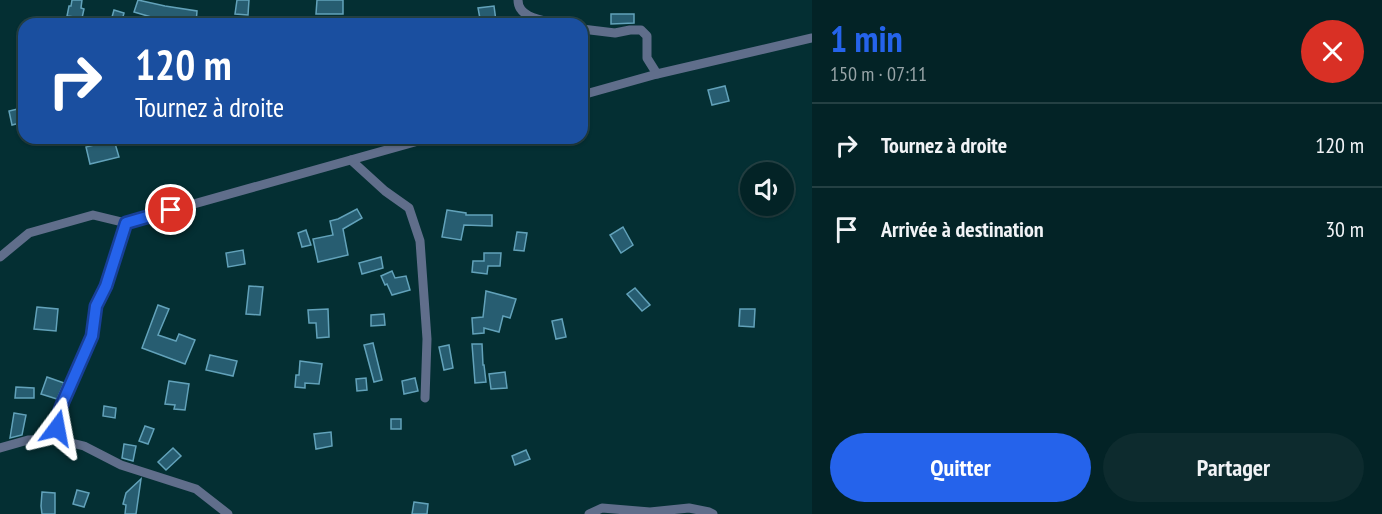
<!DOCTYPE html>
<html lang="fr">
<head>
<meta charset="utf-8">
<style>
	:root { --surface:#032326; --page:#0d2b2e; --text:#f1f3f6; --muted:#97a4a7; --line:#244043; --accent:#2563eb }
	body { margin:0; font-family:"PT Sans Narrow",sans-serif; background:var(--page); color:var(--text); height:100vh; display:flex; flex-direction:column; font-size:22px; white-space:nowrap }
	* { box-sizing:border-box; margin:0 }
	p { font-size:20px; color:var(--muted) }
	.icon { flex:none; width:33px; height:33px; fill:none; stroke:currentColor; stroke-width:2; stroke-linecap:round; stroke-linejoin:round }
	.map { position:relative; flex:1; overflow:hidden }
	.drawer { display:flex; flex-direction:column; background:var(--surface); width:570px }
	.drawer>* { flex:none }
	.guide { position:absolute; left:18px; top:18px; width:570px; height:126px; border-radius:18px; box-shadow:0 2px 4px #0004,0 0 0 2px var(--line); background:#1a4fa0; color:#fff; overflow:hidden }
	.tools { position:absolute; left:740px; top:162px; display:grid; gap:12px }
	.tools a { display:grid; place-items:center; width:54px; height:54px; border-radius:50%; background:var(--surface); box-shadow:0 2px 4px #0004,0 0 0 2px var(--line); font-size:30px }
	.pin { position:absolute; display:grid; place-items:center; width:51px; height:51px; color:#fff; margin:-26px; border:3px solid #fff; border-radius:50%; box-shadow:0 2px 6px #0007 }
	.me { position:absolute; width:66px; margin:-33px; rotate:13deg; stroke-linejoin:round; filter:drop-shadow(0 0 4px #0008) }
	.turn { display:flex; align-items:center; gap:21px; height:126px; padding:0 18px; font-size:27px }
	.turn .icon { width:78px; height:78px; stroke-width:2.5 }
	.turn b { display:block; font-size:42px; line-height:51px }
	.round { display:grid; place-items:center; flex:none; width:63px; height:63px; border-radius:32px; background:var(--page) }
	.summary { display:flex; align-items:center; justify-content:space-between; height:102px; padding:0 18px }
	h1 { font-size:36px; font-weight:700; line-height:45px; color:var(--accent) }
	.button { display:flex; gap:12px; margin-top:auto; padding:12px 18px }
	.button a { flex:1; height:69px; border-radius:36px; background:var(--accent); color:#fff; font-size:24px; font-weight:700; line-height:69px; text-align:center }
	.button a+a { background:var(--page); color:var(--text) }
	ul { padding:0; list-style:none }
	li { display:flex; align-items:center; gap:18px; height:84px; padding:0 18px; border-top:2px solid var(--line) }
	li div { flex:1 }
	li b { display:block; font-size:22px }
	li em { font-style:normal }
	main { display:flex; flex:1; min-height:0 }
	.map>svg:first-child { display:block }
	.building { fill:#275d71; stroke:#62a2ba; stroke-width:1.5 }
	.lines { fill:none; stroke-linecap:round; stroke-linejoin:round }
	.minor { stroke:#606e8b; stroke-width:9 }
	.route-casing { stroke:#184099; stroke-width:15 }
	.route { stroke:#2563eb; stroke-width:10 }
</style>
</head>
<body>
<main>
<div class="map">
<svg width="812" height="514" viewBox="0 0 812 514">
	<rect width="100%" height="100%" fill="#042f33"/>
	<g class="building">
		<polygon points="72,0 82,0 81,8 84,9 82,18 67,16 69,6 71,6"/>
		<polygon points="138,0 165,6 197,11 196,24 180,23 180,20 159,17 158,19 134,12"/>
		<polygon points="237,0 249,0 248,15 235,14"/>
		<polygon points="317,0 343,0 343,14 316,14"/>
		<polygon points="494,6 496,21 481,24 478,8"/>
		<polygon points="114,10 124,13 121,24 110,24"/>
		<polygon points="611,14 634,14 634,23 611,24"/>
		<polygon points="725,86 729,101 712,105 708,90"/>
		<polygon points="22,108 24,122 12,125 9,111"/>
		<polygon points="114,140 119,157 90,164 86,147"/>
		<polygon points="357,209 362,218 343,229 348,255 318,262 313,239 333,235 330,221 338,219"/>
		<polygon points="447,210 466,213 466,215 492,215 492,226 464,225 461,240 442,237"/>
		<polygon points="623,227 633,245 621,253 610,235"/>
		<polygon points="306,230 311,245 302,247 298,233"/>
		<polygon points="517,232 527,233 524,251 514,250"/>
		<polygon points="243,250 245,264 228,267 226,253"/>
		<polygon points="484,253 501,253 500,266 488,266 487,274 472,272 473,261 484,261"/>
		<polygon points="381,257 383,268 362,274 359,263"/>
		<polygon points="392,271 395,278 406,276 410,290 392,295 387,284 385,285 381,276"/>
		<polygon points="249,286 263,287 260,315 246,314"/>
		<polygon points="635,288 650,305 642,311 627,294"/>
		<polygon points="486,291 516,299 510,318 503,316 499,332 484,328 484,333 473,334 472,318 483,317"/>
		<polygon points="158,305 169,309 158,335 176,341 179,334 195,340 185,364 142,348"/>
		<polygon points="37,307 58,309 56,331 34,329"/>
		<polygon points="328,309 329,337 317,338 316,323 309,323 308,310"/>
		<polygon points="740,309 755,309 754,327 739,326"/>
		<polygon points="384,314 385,325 371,326 371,315"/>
		<polygon points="562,319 566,337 556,339 552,321"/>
		<polygon points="373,343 382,380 374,382 364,345"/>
		<polygon points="472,344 482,344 483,365 484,365 486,382 475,383"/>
		<polygon points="449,345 453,368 444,370 439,347"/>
		<polygon points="210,355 237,361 233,376 206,370"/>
		<polygon points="300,361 322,364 319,384 305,383 305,388 295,387 296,375 299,375"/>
		<polygon points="505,372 507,388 491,389 489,374"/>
		<polygon points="47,377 64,383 57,399 41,394"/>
		<polygon points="366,378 367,390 357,391 356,379"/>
		<polygon points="415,378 418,391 404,394 402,381"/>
		<polygon points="169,381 189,384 185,410 174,409 175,405 165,404"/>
		<polygon points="16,387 34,388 34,398 15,398"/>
		<polygon points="104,406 116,408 115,418 103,416"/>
		<polygon points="14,413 26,415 22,435 10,438"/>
		<rect x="391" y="419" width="10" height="10"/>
		<polygon points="145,426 154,429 148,444 139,441"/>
		<polygon points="331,432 332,446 316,449 314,434"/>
		<polygon points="124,444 136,446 133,461 122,458"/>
		<polygon points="173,448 181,456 166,470 158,462"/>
		<polygon points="526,450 530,459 515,465 512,456"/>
		<polygon points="141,479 136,514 125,514 126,505 123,504 126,493"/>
		<polygon points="77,490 89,493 84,507 73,504"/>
		<polygon points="42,492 55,493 55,514 42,514 41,506"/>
		<polygon points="414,502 428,504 427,514 412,514"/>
	</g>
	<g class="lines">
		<g class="minor">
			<path d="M518,0C518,19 545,20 560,24"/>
			<polyline points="582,29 615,33 630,30 641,30 647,36 647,58 657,74"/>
			<polyline points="582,95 657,74 812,38"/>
			<polyline points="351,160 385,191 409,208 420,241 427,339 425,398"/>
			<polyline points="0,257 29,233 93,215 126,223 429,138"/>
			<polyline points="63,441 57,428 57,418 63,402 92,336 96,306 106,286 126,223"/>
			<polyline points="0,448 28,440 55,439 84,446 121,465 196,489 228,514"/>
			<polyline points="589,514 602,508 650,512 689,508 709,512 713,514"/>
		</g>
	</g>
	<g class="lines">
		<defs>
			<polyline id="route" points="57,428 57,418 63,402 92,336 96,306 106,286 126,223 171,210"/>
		</defs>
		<use href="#route" class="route-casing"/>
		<use href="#route" class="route"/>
	</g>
</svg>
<div class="tools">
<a><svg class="icon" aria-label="sound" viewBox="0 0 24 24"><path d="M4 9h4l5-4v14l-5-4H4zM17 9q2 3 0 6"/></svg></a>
</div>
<div class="pin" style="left:171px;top:210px;background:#d93025"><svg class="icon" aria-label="arrive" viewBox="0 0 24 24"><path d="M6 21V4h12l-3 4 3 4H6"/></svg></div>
<svg class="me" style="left:57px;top:428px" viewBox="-20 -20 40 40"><path d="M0-17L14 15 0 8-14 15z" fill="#2563eb" stroke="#fff" stroke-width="4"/></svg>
<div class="guide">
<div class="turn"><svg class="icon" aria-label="right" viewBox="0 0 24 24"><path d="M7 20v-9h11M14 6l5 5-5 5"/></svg><div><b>120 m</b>Tournez à droite</div></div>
</div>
</div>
<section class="drawer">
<div class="summary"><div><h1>1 min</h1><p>150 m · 07:11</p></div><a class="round" style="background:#d93025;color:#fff"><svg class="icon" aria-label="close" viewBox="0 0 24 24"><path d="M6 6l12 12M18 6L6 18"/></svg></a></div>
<ul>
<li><svg class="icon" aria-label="right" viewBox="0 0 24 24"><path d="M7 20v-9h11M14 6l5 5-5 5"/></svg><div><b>Tournez à droite</b></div><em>120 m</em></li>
<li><svg class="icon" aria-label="arrive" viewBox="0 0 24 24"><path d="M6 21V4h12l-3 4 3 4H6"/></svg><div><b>Arrivée à destination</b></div><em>30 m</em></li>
</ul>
<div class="button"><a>Quitter</a><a>Partager</a></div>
</section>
</main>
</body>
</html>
